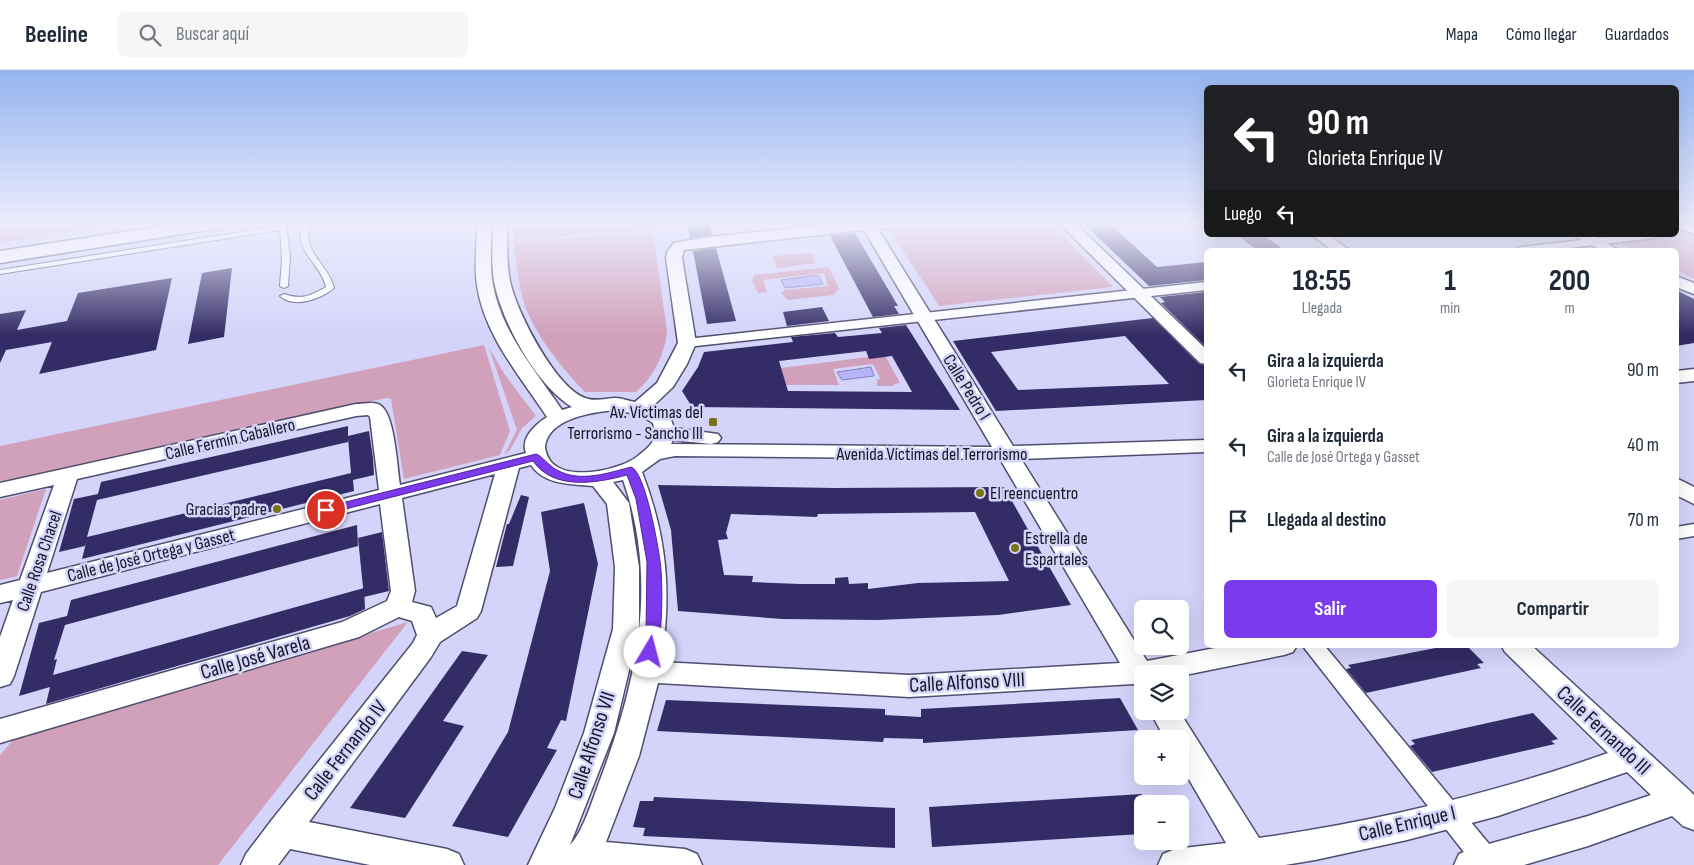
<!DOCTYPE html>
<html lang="es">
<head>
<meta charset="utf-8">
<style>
	:root { --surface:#fff; --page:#f6f6f7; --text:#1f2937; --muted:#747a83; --line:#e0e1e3; --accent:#7c3aed }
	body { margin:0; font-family:"Sofia Sans Condensed",sans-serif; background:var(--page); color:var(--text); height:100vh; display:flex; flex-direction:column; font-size:19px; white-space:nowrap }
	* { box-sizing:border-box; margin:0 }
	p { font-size:16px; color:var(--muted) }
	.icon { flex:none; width:28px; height:28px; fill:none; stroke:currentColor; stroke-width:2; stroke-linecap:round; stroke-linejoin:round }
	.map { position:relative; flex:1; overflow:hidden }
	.panel { position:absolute; left:1204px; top:178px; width:475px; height:400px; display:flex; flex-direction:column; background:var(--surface); border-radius:8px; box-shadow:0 5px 20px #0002 }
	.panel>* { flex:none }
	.banner { position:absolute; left:1204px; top:15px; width:475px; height:152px; border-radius:8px; box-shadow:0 5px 20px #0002; background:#202124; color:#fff; overflow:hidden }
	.fabs { position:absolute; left:1134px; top:530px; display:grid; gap:10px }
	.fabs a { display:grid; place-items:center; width:55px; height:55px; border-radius:8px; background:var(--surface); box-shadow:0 5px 20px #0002; font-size:25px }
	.pin { position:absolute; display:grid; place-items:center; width:42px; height:42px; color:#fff; margin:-21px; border:2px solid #fff; border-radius:50%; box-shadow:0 1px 5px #0007 }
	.me { position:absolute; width:55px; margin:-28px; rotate:8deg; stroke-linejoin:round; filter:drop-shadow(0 0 4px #0008) }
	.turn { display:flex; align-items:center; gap:18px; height:105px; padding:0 20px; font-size:22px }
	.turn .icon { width:65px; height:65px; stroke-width:2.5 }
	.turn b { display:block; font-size:35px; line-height:42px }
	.then { display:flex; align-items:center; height:48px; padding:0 20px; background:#0003; gap:10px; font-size:19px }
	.eta { display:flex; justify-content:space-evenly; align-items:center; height:85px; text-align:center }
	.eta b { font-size:30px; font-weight:700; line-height:35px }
	.button { display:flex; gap:10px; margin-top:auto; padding:10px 20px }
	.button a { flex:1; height:58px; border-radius:8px; background:var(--accent); color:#fff; font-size:20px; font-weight:700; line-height:58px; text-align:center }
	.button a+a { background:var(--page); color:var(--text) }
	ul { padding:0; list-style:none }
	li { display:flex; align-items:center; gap:15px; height:75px; padding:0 20px }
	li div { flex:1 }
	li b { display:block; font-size:19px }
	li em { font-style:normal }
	header { display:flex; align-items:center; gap:30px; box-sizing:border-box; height:70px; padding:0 25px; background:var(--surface); border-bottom:1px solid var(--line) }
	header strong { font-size:24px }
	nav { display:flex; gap:28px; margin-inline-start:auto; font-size:18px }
	.search { width:350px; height:45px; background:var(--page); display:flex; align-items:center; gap:12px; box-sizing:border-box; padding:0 18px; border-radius:8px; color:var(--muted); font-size:19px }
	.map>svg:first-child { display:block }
	.green { fill:#d1a0ba }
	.water { fill:#b6b4fa; stroke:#8684ba }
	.building { fill:#332c66; fill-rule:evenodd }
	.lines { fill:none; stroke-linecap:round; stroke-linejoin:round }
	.service-casing { stroke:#4f4e6f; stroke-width:2 }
	.pedestrian-casing { stroke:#4f4e6f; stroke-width:3 }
	.minor-casing { stroke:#4f4e6f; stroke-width:3 }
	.tertiary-casing { stroke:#4f4e6f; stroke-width:3 }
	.service { fill:#fff; fill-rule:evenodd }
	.pedestrian { fill:#fff; fill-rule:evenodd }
	.minor { fill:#fff; fill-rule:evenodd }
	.tertiary { fill:#fff; fill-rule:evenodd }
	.route { fill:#7c3aed; stroke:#51269a }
	.poi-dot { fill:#7a7316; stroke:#d4d4fb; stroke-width:2 }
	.labels { text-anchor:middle; stroke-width:5; stroke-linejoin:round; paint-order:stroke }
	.street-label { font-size:18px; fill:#161523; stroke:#d4d4fb }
	.poi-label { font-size:18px; fill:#161523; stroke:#d4d4fb; text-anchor:end }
	.near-street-label { font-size:21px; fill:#161523; stroke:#d4d4fb }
</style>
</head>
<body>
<header>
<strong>Beeline</strong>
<div class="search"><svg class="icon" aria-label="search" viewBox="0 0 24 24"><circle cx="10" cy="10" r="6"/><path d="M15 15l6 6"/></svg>Buscar aquí</div>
<nav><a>Mapa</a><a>Cómo llegar</a><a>Guardados</a></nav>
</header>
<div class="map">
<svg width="1694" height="795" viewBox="0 0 1694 795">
	<rect width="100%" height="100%" fill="#d4d4fb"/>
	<g class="green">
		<polygon points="0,153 129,153 0,173"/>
		<polygon points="513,153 652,153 653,160 514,170"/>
		<polygon points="968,153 1050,153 1113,217 939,236 890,161"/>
		<polygon points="1676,153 1694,153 1694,209 1676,200 1676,180 1633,180 1602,165 1676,165"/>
		<path d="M653,162L667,261C665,284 654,306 636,322H585C562,299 534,263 524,233C518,213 516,193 514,172Z"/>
		<polygon points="812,183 816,193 777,198 772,186"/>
		<polygon points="829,197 839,219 833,225 788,230 781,223 785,220 828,216 824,203 763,210 767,222 758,223 752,211 754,205"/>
		<polygon points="484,275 510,361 500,385 404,409 391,329 386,328 0,414 0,376"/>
		<polygon points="489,278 505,305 536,346 522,358 510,380 504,385 517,360"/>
		<polygon points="868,287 886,287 900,313 894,314 894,316 877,316 877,311 880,308 873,294 833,299 839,315 786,315 781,298"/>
		<polygon points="46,419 17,506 0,510 0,430"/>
		<polygon points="408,552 218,795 0,795 0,685 13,670"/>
	</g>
	<g class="water">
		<polygon points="818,205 823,214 785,218 781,210"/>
		<polygon points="871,297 874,306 842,310 837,302"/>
	</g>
	<g class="building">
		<polygon points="687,153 710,153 712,165 690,168"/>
		<polygon points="1083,153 1109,153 1157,197 1206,192 1206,210 1149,216"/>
		<polygon points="855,163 898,236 894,236 899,244 873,247 830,166"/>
		<polygon points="1237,165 1264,165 1284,180 1257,180"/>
		<polygon points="716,178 736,251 707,254 693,181"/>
		<polygon points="232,198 224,267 188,274 202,203"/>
		<polygon points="172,208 156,280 39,304 52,272 6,280 0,293 0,244 26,240 17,260 67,251 78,223"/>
		<polygon points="1676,220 1694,229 1694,273 1676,276"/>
		<polygon points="1206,222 1206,277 1161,233 1165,232 1160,227"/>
		<polygon points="822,237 829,251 787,256 783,242"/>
		<path d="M1153,248L1199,294L1206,296V330L996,341L953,271ZM1125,266L1169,314L1018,320L991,282Z"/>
		<path d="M906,255L960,340L692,337L682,321L698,297L704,282L793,272L791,267L835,263L838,267L882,263L879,258ZM866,281L869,289L892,286L912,322L788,321L779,291Z"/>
		<path d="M348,356V366L369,361L373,388L374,405L353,410L354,421L82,489L87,469L85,476L59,482L74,429L98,424L101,412ZM348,368L351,403L87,467L97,430L348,372Z"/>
		<path d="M658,415L834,418L1004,417L1071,535L998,545L877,550L782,549L678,541L671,460ZM975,442L1009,511L918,513L868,519V513L849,514L848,507L835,508V514H800L752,512L753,506L724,505L718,470L728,469L726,463L731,444L817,447L818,444Z"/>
		<polygon points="521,425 529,427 513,496 496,497 507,454 509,454"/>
		<polygon points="584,433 598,494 566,651 561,650 547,678 557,680 508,767 452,756 508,662 550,501 541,442"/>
		<polygon points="357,455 358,476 65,555 54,590 57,589 53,605 364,518 365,539 350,546 46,634 50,617 19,626 39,553 67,546 71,530"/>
		<polygon points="382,462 389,521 364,527 358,468"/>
		<polygon points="1451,575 1466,575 1484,593 1477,594 1481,598 1366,623 1346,599 1351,598 1348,595"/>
		<polygon points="462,581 488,585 443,651 464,656 405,748 350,738"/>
		<polygon points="1120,628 1138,660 923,673 923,669 884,668 883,672 657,661 666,630 885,639 885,645 921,647 921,639"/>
		<polygon points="1533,643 1558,669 1551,671 1555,674 1432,702 1410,676 1415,674 1411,670"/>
		<polygon points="1142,724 1142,764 932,777 929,737"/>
		<polygon points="654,727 895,738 895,778 643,766 645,758 633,757 640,731 653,731"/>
	</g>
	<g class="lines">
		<defs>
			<g id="service">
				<polygon points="280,153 286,153 290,187 288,216 284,218 280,216 282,187 280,160 0,204 0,200 280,156"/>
				<path d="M304,153H311C299,180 328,193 334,218C321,229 294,239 280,226L284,224C302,230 310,226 326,217C321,193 291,180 304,153Z"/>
			</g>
			<g id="pedestrian">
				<polygon points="1676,153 1686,153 1694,157 1694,164 1676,157"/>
				<polygon points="1625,165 1659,165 1654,168 1551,180 1515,180 1521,177"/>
				<polygon points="1206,212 1206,220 687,277 680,273 687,269"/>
				<polygon points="1694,454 1694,466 1676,469 1676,457"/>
				<polygon points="1302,575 1324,575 1499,786 1503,795 1474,795"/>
			</g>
			<g id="minor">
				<path d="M477,153H491C492,174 489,195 493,215C502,263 536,301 562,340L572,337C536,315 502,253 494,211C491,192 493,173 493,153H507C508,172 506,192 510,211C516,241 555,317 585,328C596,332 605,328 616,328C622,328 628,331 635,332L657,313L678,273L666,188L667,182L674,173L708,167L845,153H900L893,157L878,159L1013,376L1206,370V382L1021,389L1147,591L1231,575H1297L1293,582L1284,585L1180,606V604H1142V617L1134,614L909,627L658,613L639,686L606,772L685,779L697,784L702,795H528L555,738L584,663L613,559L615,497L607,434L593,416C571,414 544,415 531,395L519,398L481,541L477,548L440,572L431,587L309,752L447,779L459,784L464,795H370L290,779L278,795H241L246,784L271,751L413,573L417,565L412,551L399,547L359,567L0,673V649L342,552L387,531L391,521L380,434L41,522L14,606L10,614L0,617V567L13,530L0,533V515L20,510L54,415L0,427V413L356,334C363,334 373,331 380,335C395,344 397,397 400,415L526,383C520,368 536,354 547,347C520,306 484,265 477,215C474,195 477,174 477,153ZM864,160L992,377L671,374L673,370L711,374L718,372L721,368L718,364L674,358L670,347L653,336L673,317L687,294L696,273L682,188L684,180ZM616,340L640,345L653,353C657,370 652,375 639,385C622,400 570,411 552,393C548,389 545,381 545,376C549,348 593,342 616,340ZM368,345L370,347L379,420L47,503L77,409L356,346ZM675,386L1000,389L1120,593L909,605L661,592C672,523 667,467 642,402L660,389ZM495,404L457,536L436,548L431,537L412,532L415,521L402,428ZM623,410C659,512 637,612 600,710C593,728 583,762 570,775L614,663L639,559V497L629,433L613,412Z"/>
				<polygon points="1059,153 1075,153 1206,279 1206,294 1200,293"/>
				<polygon points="1312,165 1329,165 1349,180 1332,180"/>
				<polygon points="1574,165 1592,165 1619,180 1600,180"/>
				<polygon points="1676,206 1694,213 1694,224 1676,217"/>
				<polygon points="1694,299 1694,311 1676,313 1676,301"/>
				<polygon points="1676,408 1694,417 1694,434 1676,425"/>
				<path d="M1501,575H1531L1689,720L1694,725V760L1683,756L1672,746L1588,776L1524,795H1454L1459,784L1471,779L1588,746L1651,725L1627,702L1498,746L1407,770L1315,790L1285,795H1158L1163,784L1175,779L1226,773L1180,694V669H1165L1150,641H1179L1259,768C1378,751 1495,723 1608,683L1505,582Z"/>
			</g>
			<polygon id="tertiary" points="183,153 228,153 220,158 0,193 0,181"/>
		</defs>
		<use href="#service" class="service-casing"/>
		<use href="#pedestrian" class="pedestrian-casing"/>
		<use href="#minor" class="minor-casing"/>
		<use href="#tertiary" class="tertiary-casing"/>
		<use href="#service" class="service"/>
		<use href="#pedestrian" class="pedestrian"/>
		<use href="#minor" class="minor"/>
		<use href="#tertiary" class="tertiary"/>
	</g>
	<linearGradient id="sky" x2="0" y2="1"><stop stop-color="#94b4ef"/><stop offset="0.58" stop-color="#ececfd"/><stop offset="1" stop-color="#ececfd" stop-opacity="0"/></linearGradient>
	<rect width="1694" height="265" fill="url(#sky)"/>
	<path class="route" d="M536,384C541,385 549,396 557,400C580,413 608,403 631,397C645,401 658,475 660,491C663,510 663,570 655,586H645L643,582L646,563L647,492L636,429L627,405C597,413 554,421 533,391L326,444L320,440L326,437Z"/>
	<g class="poi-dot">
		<rect x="708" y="347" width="10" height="10" rx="2.5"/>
		<circle cx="980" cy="423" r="5"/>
		<circle cx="277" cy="439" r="5"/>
		<circle cx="1015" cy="478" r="5"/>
	</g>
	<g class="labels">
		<g class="street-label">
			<text transform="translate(967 317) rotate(58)" y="6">Calle Pedro I</text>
			<text transform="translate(230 369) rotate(-13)" y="6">Calle Fermín Caballero</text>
			<text x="932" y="390">Avenida Víctimas del Terrorismo</text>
			<text transform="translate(151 485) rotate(-14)" y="6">Calle de José Ortega y Gasset</text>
			<text transform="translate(39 491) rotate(-71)" y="6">Calle Rosa Chacel</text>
		</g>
		<g class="poi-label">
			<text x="703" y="348">Av. Víctimas del<tspan x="703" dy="21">Terrorismo - Sancho III</tspan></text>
			<text x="990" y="429" text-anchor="start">El reencuentro</text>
			<text x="267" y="445">Gracias padre</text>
			<text x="1025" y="474" text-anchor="start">Estrella de<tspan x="1025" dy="21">Espartales</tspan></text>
		</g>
		<g class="near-street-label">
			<text transform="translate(255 587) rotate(-16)" y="7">Calle José Varela</text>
			<text transform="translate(967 612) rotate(-3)" y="7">Calle Alfonso VIII</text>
			<text transform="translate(1604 660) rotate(43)" y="7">Calle Fernando III</text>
			<text transform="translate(591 675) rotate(-72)" y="7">Calle Alfonso VII</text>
			<text transform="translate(345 680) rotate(-52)" y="7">Calle Fernando IV</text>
			<text transform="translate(1407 753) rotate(-13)" y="7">Calle Enrique I</text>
		</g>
	</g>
</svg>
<div class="fabs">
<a><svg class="icon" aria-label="search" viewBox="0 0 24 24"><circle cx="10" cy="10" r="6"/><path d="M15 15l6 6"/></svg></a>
<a><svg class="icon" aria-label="layers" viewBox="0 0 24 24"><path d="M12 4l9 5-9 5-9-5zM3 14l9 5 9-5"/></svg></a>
<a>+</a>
<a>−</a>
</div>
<div class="pin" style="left:326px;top:440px;background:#d93025"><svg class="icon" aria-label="arrive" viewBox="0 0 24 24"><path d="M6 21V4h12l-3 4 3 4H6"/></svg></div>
<svg class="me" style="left:650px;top:582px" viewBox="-20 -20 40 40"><circle r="19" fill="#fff"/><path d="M0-13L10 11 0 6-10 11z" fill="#7c3aed"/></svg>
<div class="banner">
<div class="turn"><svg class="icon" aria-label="left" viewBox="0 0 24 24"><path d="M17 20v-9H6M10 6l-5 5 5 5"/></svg><div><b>90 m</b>Glorieta Enrique IV</div></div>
<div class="then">Luego<svg class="icon" aria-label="left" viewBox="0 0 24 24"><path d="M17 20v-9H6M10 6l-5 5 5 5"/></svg></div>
</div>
<section class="panel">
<div class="eta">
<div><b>18:55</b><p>Llegada</p></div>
<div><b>1</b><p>min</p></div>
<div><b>200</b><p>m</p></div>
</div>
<ul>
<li><svg class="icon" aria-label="left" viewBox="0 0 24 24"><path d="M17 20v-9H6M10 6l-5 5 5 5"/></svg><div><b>Gira a la izquierda</b><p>Glorieta Enrique IV</p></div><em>90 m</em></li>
<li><svg class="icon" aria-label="left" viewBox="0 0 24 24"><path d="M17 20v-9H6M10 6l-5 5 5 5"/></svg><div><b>Gira a la izquierda</b><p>Calle de José Ortega y Gasset</p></div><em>40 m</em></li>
<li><svg class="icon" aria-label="arrive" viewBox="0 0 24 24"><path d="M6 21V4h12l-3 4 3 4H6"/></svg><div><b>Llegada al destino</b></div><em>70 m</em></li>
</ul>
<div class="button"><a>Salir</a><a>Compartir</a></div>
</section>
</div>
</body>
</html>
